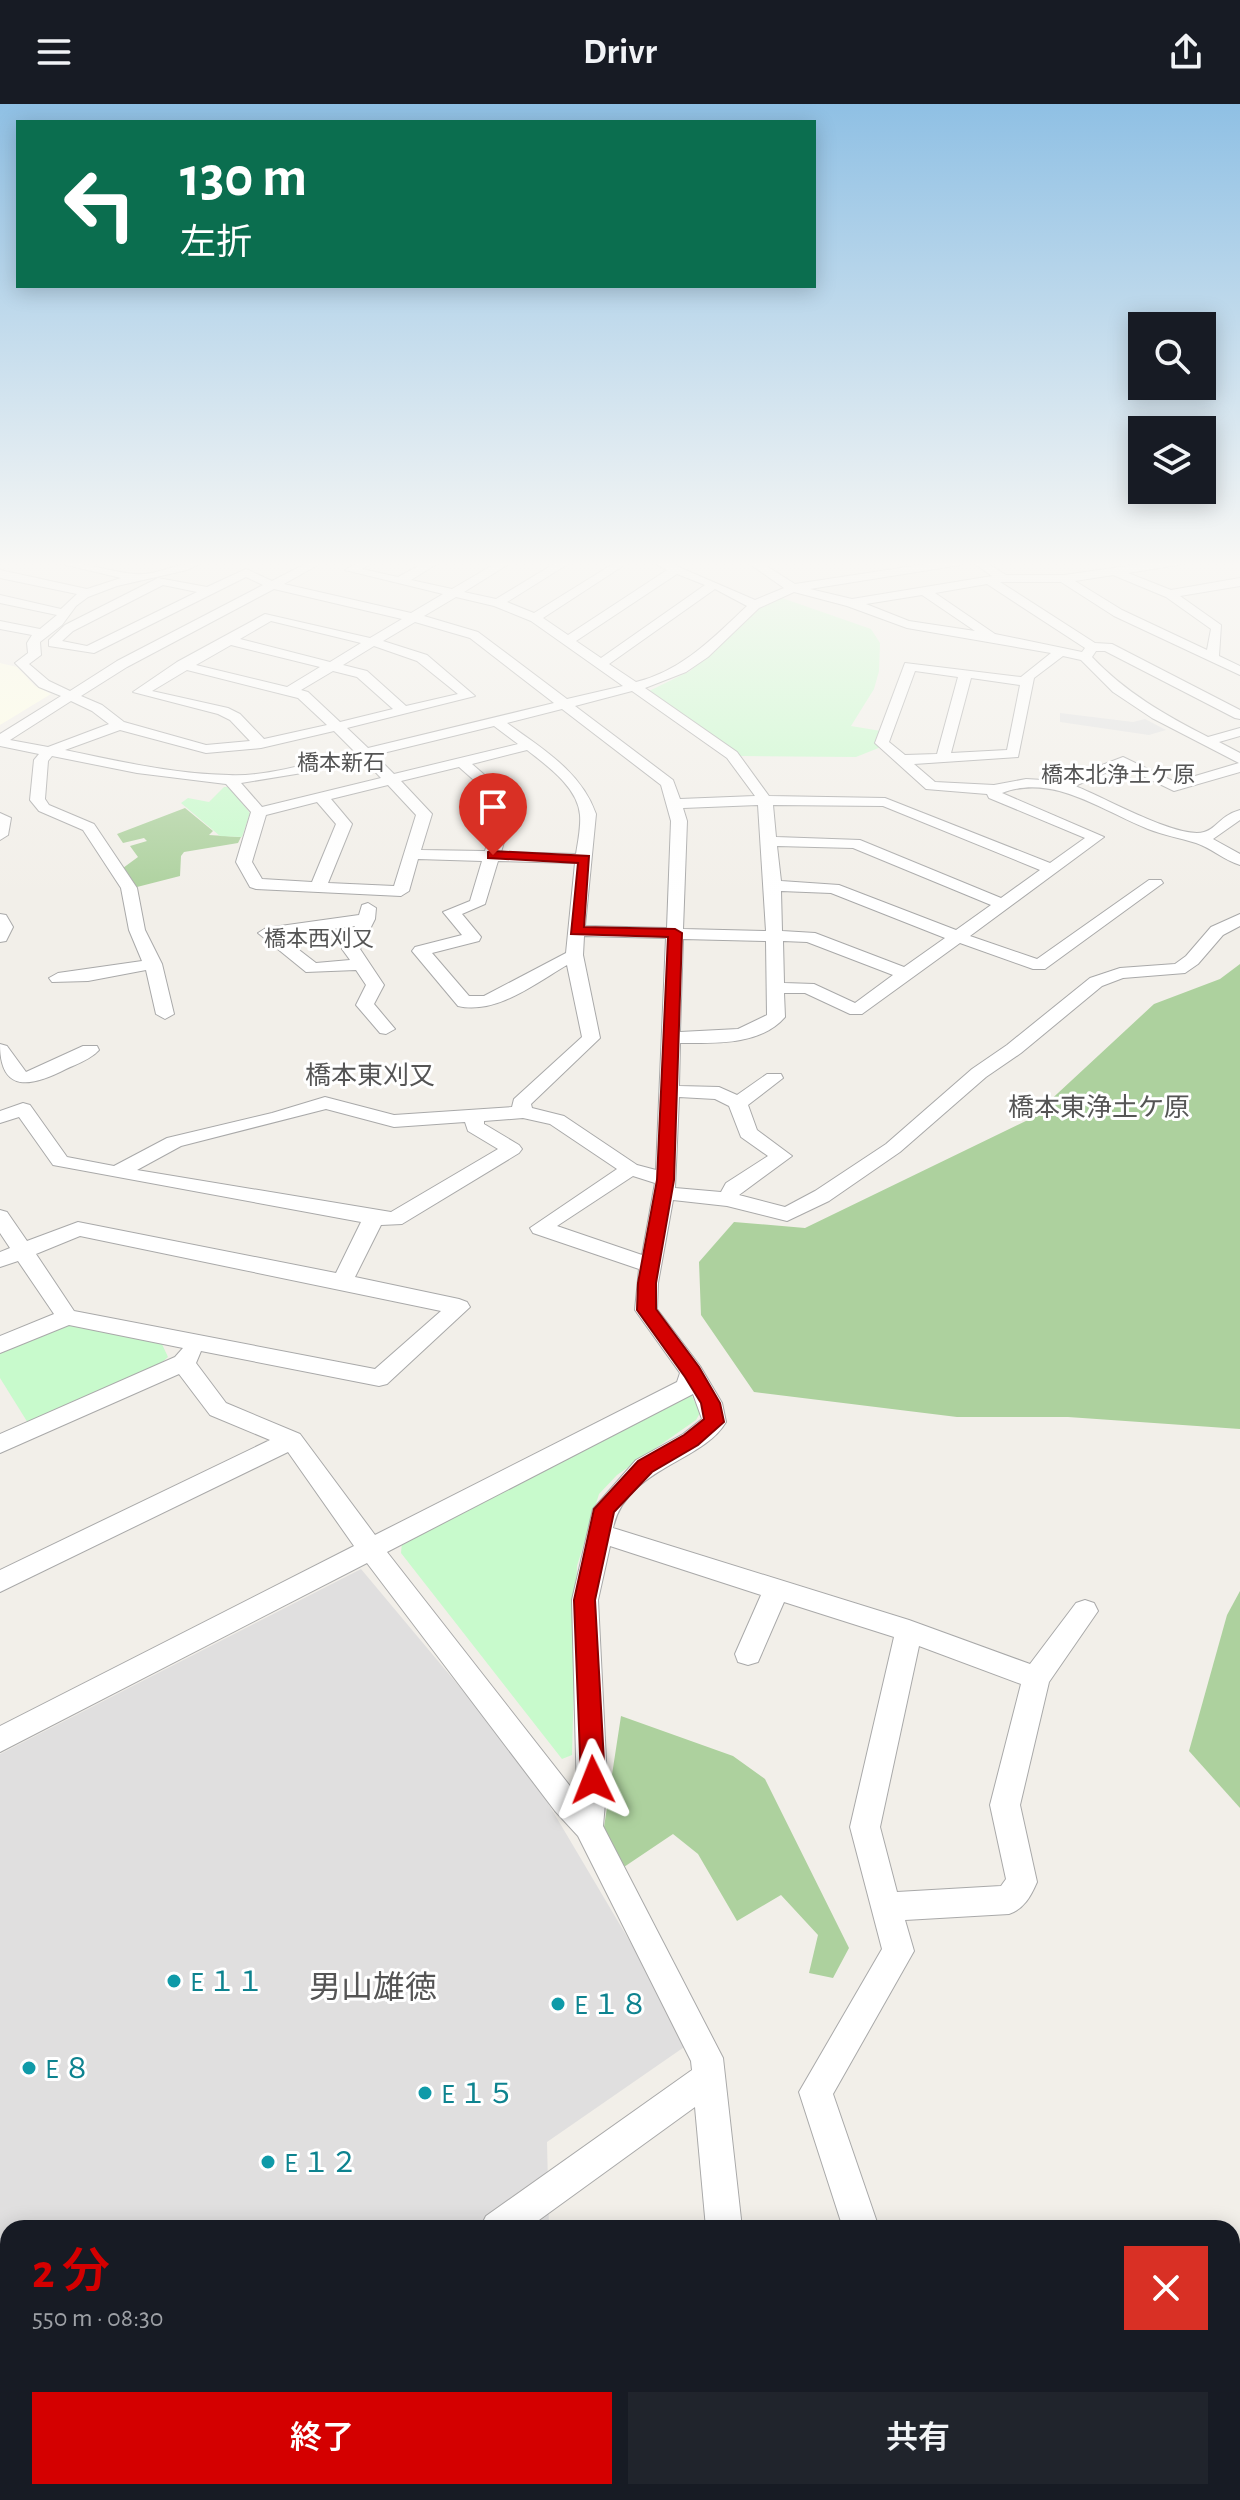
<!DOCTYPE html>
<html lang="ja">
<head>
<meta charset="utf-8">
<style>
	:root { --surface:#171b24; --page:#20242c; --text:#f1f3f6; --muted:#9ea1a6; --accent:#d40000 }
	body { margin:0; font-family:"Alegreya Sans","Noto Sans JP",sans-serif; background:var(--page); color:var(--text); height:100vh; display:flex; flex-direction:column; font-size:30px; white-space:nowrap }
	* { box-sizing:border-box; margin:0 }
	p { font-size:26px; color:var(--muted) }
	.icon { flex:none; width:44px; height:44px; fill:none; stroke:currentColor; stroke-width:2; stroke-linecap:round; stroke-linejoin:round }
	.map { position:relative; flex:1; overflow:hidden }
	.sheet { position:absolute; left:0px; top:2116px; width:1240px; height:280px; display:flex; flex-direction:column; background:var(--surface); border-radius:24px 24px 0 0; box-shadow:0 4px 20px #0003 }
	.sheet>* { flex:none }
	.banner { position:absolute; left:16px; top:16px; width:800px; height:168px; border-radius:0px; box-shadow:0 4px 20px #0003; background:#0b6e4f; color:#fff; overflow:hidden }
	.controls { position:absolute; left:1128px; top:208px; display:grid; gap:16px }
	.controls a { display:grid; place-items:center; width:88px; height:88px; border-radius:0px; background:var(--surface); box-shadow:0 4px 20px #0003; font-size:40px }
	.pin { position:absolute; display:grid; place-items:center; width:68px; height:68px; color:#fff; margin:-82px -34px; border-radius:50% 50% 50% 0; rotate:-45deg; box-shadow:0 0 8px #0007 }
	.pin .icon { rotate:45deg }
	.me { position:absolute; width:88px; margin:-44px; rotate:358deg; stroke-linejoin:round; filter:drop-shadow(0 0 6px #0008) }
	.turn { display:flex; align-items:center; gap:28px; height:168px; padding:0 32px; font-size:36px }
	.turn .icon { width:104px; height:104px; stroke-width:2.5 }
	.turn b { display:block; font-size:56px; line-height:68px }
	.round { display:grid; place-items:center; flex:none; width:84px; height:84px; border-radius:0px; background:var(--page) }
	.head { display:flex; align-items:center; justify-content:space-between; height:136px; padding:0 32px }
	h1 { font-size:48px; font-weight:600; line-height:60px; color:var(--accent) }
	.action { display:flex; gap:16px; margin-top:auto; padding:16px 32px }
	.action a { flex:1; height:92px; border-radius:0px; background:var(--accent); color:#fff; font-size:32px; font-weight:600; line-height:92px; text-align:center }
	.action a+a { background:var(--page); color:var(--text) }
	header { display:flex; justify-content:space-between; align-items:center; height:104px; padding:0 32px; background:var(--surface); font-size:36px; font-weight:600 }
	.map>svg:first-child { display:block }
	.residential { fill:#e0dfdf }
	.education { fill:#ffffe5 }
	.forest { fill:#add19e }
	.park { fill:#c8facc }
	.parking { fill:#e2e2e2 }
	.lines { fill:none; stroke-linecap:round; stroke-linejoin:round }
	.minor-casing { stroke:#a9a9a9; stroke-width:2 }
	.minor { fill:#fff; fill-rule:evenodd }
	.route { fill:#d40000; stroke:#8a0000; stroke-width:2 }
	.culture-dot { fill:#0f9aa8; stroke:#fff; stroke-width:3 }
	.labels { text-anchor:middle; stroke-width:6; stroke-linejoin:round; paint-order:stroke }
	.far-neighbourhood-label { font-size:22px; fill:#555; stroke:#fff }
	.neighbourhood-label { font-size:26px; fill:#555; stroke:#fff }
	.near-culture-label { font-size:28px; fill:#0d838f; stroke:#fff; text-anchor:start }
	.near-neighbourhood-label { font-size:32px; fill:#555; stroke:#fff }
</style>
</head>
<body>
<header><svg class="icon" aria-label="menu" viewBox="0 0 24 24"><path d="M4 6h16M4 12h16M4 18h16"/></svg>Drivr<svg class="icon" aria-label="share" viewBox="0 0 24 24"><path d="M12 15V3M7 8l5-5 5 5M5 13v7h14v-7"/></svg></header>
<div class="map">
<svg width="1240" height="2396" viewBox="0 0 1240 2396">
	<rect width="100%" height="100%" fill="#f2efe9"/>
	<polygon class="residential" points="361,1465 526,1662 690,1939 547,2038 549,2124 8,2124 8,2388 554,2388 554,2396 0,2396 0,1650"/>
	<polygon class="education" points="0,559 17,563 35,582 51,590 0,621"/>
	<g class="forest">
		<polygon points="185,704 213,727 209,731 241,733 238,739 184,748 181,752 180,772 137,783 123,764 138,753 130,742 147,737 144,734 123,739 117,730"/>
		<polygon points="1240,860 1240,1325 1068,1313 957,1313 754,1288 701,1211 699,1158 734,1118 805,1124 1030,1015 1154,900 1220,875"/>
		<polygon points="1240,1487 1240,1704 1189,1647 1227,1511"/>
		<polygon points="621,1612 733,1652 765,1675 849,1844 833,1874 809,1869 818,1831 781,1791 737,1817 698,1750 673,1730 621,1765 604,1723"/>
		<polygon points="838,2388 978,2388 984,2396 836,2396"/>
	</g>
	<g class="park">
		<polygon points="782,494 871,525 880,539 879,567 874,585 851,622 881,627 881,643 856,653 739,652 649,587 690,567 759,503"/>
		<polygon points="224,683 229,683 250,709 242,733 220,732 181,699 188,694 209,698"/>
		<polygon points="73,1220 161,1238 168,1253 159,1261 28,1319 0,1274 0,1249"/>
		<polygon points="691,1290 700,1309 696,1316 617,1371 599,1390 577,1462 572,1651 562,1655 401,1449 402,1438"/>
	</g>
	<polygon class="parking" points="1060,609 1133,618 1145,615 1166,626 1149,631 1060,618"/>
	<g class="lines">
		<defs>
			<g id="minor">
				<path d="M54,458C82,456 107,468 135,470C158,472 180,457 203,458L187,466L117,482L88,493L76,502L62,521L40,538L41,551L29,560L49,577L70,587L117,557L263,481L246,473L94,549L49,542V536L65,521L158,474L207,483L246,465L272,477L309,458H323L284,480L411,509L443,490L345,466L359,458H373L362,465L398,473L426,458H440L411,476L452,485L498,458H512L464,488L496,495L557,458H571L507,498L534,509L616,458H629L543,514L568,531L667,466L652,458H667L755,496L784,484L747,458H760L795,480L940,458H966L960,461L810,485L852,495L992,472L972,458H985L1006,471H1064L1156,458H1183L1177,461L1128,469L1171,486L1240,474V482L1180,492L1221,521L1219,552L1240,562V571L1114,512L1061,478H1000L1095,539L1112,540L1240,606V615L1235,614L1105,547H1096L1092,553C1125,588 1165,611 1208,633L1240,624V632L1219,638L1240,649V668L1174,687L1122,662L1075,682C1102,692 1179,736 1204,728C1218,724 1219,712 1240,706V716L1213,735L1240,750V761C1224,756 1211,744 1196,739C1180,734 1163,731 1148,725C1102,707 1053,669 1002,689L1104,733L970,832L1037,855L1149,776H1161L1163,779L1045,865H1033L960,839L862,910H850L805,889H784L785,913C760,942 714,939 680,939L679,982L719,983L737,991L767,970H781L783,974L748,1001L757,1026L792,1052L739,1091L785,1103L815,1087L886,1040L972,965L1007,941L1090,874L1120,864L1175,860L1186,852L1211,823L1240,810V822L1223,831L1198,860L1185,869L1123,874L1102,882L1021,949L986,973L900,1048L829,1097L787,1117L727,1102L673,1096L658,1179L657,1205L700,1262L722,1299L726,1318C703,1358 626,1364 613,1424L909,1516L1030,1560L1076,1499L1085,1496L1094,1499L1098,1507L1049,1578L1020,1701L1037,1778C1031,1792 1024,1805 1009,1810L905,1816L914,1847L833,1990L879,2124H843L799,1988L882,1845L850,1723L894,1533L784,1498L758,1558L748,1561L738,1558L735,1550L761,1491L610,1442L598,1496L607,1676L603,1722L723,1954L742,2124H706L695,2003L528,2124H480L486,2112L692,1966L691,1957L578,1732L555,1707L367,1459L0,1648V1622L354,1442L288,1348L0,1488V1466L270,1336L210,1311L179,1270L0,1349V1330L175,1253L183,1244L69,1221L0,1249V1232L54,1210L18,1157L0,1163V1148L10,1144L0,1129V1106L7,1108L27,1137L78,1118L336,1169L361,1118L53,1061L19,1013L0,1019V1007L23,999L30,1001L67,1053L114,1062L167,1034L272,1009L325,993L394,1011L512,1003L514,995L582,933L567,861C536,879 496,911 458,902L412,847L415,843L462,831L443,808L470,797L482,757L418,755L409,787L401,792L256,785L250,783L236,758L251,708L226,680L137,669L52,652L48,657L45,695L49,701L94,720L137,784L145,826L162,860L174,910L165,915L156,910L146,866L88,877L52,878L49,874L58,869L142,857L129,826L121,784L83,726L39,707L30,696L34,656L39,650L0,642V630L61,592L39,583L15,559L28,549L27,539L32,531L0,525V517L40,525L57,511L0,499V491L61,505L77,490L0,474V466L87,485L121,474ZM677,470L705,481L601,554L576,537ZM1113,471L1166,493L1211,525L1207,546L1122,506L1075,477ZM987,480L1085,544L1082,548L995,530L935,489ZM163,481L197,488L87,542L62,537L73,527ZM274,485L402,515L370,534L265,510L177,558L133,588L218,610L230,616L250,637L206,641L124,618L102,601L81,592L127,563ZM715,485L747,502C714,533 682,567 636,578L609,560ZM794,488L847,502L907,524L1051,549L1021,573L905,559L875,639L926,685L987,690L989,694L1085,734L1050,759L885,694L769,692L737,648L645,584L686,568L708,553L759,504ZM922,491L975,527L909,517L866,500ZM456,493L494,502L531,517L623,582L567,595L478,528L424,512ZM271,517L361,539L330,558L240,535ZM415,518L470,534L554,599L368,644L347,624L475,592L427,551L383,537ZM231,541L320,563L287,583L196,561ZM374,542L417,557L458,590L406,602L367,567L343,561ZM1063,552L1081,556L1113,588L1152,614L1239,659L1175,678L1123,653L1060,677L1026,675L994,681L935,678L914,660L1018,653L1034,574ZM187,566L298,594L327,621L264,635L240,610L228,604L152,587ZM333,567L357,573L393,605L340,618L308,588L301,586ZM915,567L958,573L937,650L905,651L889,638ZM971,574L1020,581L1007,646L951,649ZM632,587L727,654L755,692L680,695L673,676L575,602ZM71,597L92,607L109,620L48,643L10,636ZM562,605L661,681L671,717L667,824L585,822L596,710C581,667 541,644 507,619ZM494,622L518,640L394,670L375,651ZM120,626L206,649L261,644L334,627L355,648C317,657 268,673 229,671C174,670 118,657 65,646ZM527,646C546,661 578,683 580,711C581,723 578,738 576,750L501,748L514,705L504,688L472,660ZM362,654L381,674L262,703L241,679L302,669ZM459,663L493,693L498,705L485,747L421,746L432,710L401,677ZM388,681L416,711L394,782L328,779L352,720L331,695ZM317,698L336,720L312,778L262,775L252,758L266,711ZM758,701L766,827L683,825L687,717L683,704ZM773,701L883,702L1040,766L1001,794L860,736L776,733ZM777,742L853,744L991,801L956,826L839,781L781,777ZM498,757L575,759L566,849L484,892H469L432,849L479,837L481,833L462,810L485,800ZM781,787L831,789L945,834L904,863L815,829L782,827ZM584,832L666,834L656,1066L637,1061L564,1012L532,1004L531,1000L600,934L583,851ZM683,835L766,837L767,911L738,925L680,928ZM783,837L807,838L893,871L855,899L814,880L784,879ZM679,993L715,995L729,1002L741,1033L768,1052L726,1079L721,1088L675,1084ZM326,1005L394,1023L465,1018L468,1027L498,1045L391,1108L137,1066L181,1042ZM523,1014L550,1020L617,1065L530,1124L533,1129L639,1165L635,1206L680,1269L677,1278L375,1431L300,1330L226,1299L196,1259L201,1247L379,1282L387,1280L470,1203L467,1198L459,1195L355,1173L381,1121L402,1120L519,1049L522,1045L519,1041L484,1020V1017ZM633,1072L655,1079L642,1151L557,1122ZM80,1132L441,1207L375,1265L74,1207L36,1150ZM693,1290L702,1315L683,1330L636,1356L593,1405L572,1496L577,1691L387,1448ZM919,1542L1021,1580L990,1701L1006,1775L1001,1782L897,1788L880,1723Z"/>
				<polygon points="0,709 11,714 8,731 0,736"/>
				<path d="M368,799L376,804L375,815L360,845L384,881L374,900L395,925L386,930L380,929L356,901L366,881L356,866L306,868L258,829L266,824L359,811L362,801ZM355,822L342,845L350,856L316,859L281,832Z"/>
				<polygon points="0,810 6,811 13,823 6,837 0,838"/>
				<path d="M0,940L7,942L26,968L83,942H97L99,946C91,955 77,960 66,965C33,982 0,991 0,940Z"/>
				<polygon points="109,2388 155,2388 152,2396 106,2396"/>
				<polygon points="731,2388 769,2388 770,2396 732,2396"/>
			</g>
		</defs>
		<use href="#minor" class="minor-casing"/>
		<use href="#minor" class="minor"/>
	</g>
	<linearGradient id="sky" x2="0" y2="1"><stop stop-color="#8fc0e4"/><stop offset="0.58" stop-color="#f9f8f5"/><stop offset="1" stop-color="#f9f8f5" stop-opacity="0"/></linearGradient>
	<rect width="1240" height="793" fill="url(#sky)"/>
	<polygon class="route" points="493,747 589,752 584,823 675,825 682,829 674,1076 656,1179 656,1205 699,1263 720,1299 724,1318 698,1341 652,1368 614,1408 595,1496 605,1676 601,1683 593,1686 584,1683 581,1676 574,1496 594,1405 638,1357 684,1331 704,1315 701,1299 685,1273 637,1206 638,1179 657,1076 668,833 571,830 578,759 488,754 488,748"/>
	<g class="culture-dot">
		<circle cx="174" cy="1877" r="8"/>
		<circle cx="558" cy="1900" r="8"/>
		<circle cx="29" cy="1964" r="8"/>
		<circle cx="425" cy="1989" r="8"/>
		<circle cx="268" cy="2058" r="8"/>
	</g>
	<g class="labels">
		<g class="far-neighbourhood-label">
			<text x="341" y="666">橋本新石</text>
			<text x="1118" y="678">橋本北浄土ケ原</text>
			<text x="319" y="842">橋本西刈又</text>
		</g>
		<g class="neighbourhood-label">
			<text x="370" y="980">橋本東刈又</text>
			<text x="1099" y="1012">橋本東浄土ケ原</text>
		</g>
		<g class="near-culture-label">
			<text x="190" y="1887">E １１</text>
			<text x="574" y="1910">E １８</text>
			<text x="45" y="1974">E ８</text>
			<text x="441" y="1999">E １５</text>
			<text x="284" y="2068">E １２</text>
		</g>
		<g class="near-neighbourhood-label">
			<text x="373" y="1894">男山雄徳</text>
		</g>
	</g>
</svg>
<div class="controls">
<a><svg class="icon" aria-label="search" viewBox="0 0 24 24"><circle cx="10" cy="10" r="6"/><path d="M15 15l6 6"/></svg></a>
<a><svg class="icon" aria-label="layers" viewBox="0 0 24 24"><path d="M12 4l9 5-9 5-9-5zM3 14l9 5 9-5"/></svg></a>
</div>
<div class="pin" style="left:493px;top:751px;background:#d93025"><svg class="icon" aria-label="arrive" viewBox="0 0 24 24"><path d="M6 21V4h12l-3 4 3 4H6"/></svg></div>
<svg class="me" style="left:593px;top:1676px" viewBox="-20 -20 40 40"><path d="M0-17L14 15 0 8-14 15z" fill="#d40000" stroke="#fff" stroke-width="4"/></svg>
<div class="banner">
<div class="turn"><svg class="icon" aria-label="left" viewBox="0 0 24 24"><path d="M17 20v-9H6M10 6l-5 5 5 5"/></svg><div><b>130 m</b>左折</div></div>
</div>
<section class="sheet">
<div class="head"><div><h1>2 分</h1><p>550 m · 08:30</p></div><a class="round" style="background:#d93025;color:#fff"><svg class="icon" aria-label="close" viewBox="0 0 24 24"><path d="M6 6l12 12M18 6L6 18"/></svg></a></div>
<div class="action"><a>終了</a><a>共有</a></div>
</section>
</div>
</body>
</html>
